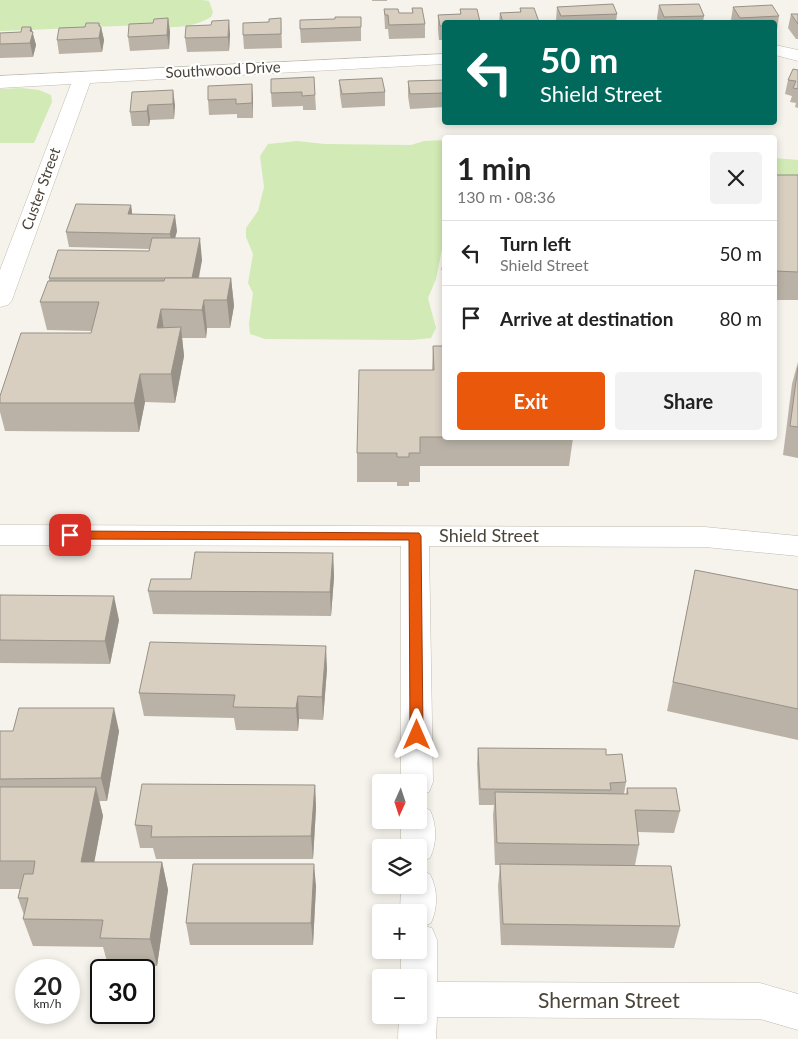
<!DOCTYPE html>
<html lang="en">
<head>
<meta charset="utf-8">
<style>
	:root { --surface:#fff; --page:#f2f2f2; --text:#222; --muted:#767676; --line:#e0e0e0; --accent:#ea580c }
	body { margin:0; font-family:Lato,sans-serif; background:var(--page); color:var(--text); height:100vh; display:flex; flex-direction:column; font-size:19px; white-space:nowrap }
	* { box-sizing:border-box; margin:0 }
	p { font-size:16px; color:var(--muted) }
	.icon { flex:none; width:28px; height:28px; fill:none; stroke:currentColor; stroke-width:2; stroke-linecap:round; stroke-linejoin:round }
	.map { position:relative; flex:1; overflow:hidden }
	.sheet { position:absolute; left:442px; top:135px; width:335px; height:305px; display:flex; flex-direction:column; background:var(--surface); border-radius:5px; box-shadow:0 2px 8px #0003 }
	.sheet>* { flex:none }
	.guide { position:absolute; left:442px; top:20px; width:335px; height:105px; border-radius:5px; box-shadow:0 2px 8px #0003; background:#00695c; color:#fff; overflow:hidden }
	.needle { width:32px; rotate:183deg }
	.controls { position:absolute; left:372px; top:774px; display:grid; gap:10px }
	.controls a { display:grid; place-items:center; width:55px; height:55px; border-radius:5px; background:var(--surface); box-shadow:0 2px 8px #0003; font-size:25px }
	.speed { position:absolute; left:15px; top:959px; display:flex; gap:10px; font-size:25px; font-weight:700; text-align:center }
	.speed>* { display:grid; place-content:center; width:65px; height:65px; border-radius:50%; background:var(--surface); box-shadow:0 2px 8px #0003; line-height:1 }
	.speed small { font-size:12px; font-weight:400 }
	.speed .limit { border:2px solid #111; border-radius:8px; background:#fff; color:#111 }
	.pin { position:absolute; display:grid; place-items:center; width:42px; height:42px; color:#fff; margin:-21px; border-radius:10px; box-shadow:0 2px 8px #0006 }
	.me { position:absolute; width:55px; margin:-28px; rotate:0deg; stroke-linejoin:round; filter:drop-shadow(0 0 4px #0008) }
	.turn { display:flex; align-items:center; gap:18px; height:105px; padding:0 15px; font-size:22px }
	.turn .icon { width:65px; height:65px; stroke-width:2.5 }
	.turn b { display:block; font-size:35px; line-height:42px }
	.round { display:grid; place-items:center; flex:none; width:52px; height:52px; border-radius:5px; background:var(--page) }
	.summary { display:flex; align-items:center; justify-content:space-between; height:85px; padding:0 15px }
	h1 { font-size:30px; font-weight:700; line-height:38px }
	.cta { display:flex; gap:10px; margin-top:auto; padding:10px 15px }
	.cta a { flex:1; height:58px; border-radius:5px; background:var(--accent); color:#fff; font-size:20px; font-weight:700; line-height:58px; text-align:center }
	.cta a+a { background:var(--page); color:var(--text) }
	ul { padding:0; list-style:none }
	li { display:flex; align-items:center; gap:15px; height:65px; padding:0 15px; border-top:1px solid var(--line) }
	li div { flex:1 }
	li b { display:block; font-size:19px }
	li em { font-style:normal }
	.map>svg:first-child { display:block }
	.green { fill:#d2eab5 }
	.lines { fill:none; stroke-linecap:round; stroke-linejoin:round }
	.street-casing { stroke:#c2bbae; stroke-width:1 }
	.street { fill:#fff; fill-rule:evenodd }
	.wall { fill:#bab2a6 }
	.shaded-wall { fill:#979187 }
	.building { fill:#d8cfc1; stroke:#979187 }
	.route { fill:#ea580c; stroke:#983908 }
	.labels { text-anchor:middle; stroke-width:4.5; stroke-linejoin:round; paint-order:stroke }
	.far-street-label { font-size:15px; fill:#4b4439; stroke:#fff }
	.street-label { font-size:18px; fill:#4b4439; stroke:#fff }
	.near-street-label { font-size:21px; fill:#4b4439; stroke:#fff }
</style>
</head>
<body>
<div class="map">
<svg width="798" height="1039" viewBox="0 0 798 1039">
	<rect width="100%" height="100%" fill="#f6f3ec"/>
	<g class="green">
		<path d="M0,0H202L209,1L213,12L211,17C184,34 150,24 120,26C80,27 40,30 0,31Z"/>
		<polygon points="22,88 39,90 51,95 52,102 34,143 0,143 0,89"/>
		<polygon points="445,140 445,234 436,279 428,298 436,328 431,338 412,340 265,339 250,334 249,324 253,293 248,283 253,254 246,237 246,228 258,211 264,187 260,156 268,144 297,141 325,144 411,145 424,141"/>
		<polygon points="775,158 798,160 798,184 775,182"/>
	</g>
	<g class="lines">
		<defs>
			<g id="street">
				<polygon points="775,45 798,50 798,61 775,55"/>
				<polygon points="445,54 445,64 90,83 12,300 8,305 0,307 0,270 71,84 0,88 0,76"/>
				<polygon points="0,525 705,527 798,536 798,556 705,547 429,546 433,782 429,792 419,795 419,782 401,782 401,546 0,545"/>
				<path d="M419,806L430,810C437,825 437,843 430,858L419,862V848H401V820H419Z"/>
				<path d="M419,870L430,874C438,890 438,907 431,923L424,926L432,928L437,940V982L760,983L798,994V1030L760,1019L437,1017L436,1039H398L399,1015H419V978H401V950H419V912H400L401,885H419Z"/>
			</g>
		</defs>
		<use href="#street" class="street-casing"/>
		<use href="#street" class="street"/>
	</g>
	<g class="wall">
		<rect x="372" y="0" width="15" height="1"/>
		<polygon points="659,5 704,16 703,22 658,22 657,18"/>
		<polygon points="557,7 617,14 616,22 556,22 556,20"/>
		<polygon points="733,7 779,16 777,30 775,30 775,22 732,22 731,20"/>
		<polygon points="412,8 425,24 425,38 389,39 388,29 385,29 384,9 399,13 412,13"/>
		<polygon points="520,8 539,22 499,22 500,13 520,12"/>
		<polygon points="460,9 480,22 445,22 445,40 439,40 438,29 438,15 460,14"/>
		<polygon points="791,14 798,14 798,39 796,39 788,28"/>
		<polygon points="361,17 361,41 301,43 300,29 335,19"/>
		<polygon points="168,18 170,32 169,49 130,51 128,37 153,23"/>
		<polygon points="281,18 282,48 244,49 243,35 269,22"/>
		<polygon points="99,23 100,26 101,27 104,40 102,52 59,54 57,40 85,27"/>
		<polygon points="31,27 36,45 33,57 0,58 0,33 21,32"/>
		<polygon points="230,34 229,51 187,52 185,38"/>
		<polygon points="798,70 798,108 795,107 796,103 790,102 792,96 785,94 788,80"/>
		<polygon points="314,77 316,110 303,110 303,106 272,107 271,93"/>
		<polygon points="339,80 385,92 385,106 342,108 340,95"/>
		<polygon points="445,80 445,107 410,109 408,96 408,81"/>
		<polygon points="252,84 253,118 237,118 237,114 209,115 208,100"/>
		<polygon points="132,92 175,105 174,119 150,120 149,126 132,126 130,112"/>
		<rect x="775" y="175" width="23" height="125"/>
		<polygon points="131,205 132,214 177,231 175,238 202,260 199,278 231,278 234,306 230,328 207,328 206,338 182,338 184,356 175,403 145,402 139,432 5,431 0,412 0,396 91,333 92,331 47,330 40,302 49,281 49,278 149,251 149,249 69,247 66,232"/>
		<polygon points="445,263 445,286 442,286 442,270"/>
		<polygon points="433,346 573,438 569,466 420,466 420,482 409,482 409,486 397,486 397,482 357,482 357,453 432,370"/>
		<polygon points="798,362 798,458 783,455 792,384"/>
		<polygon points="333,553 334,577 331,616 153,614 148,591 191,579"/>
		<polygon points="695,570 798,590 798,740 667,711"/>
		<polygon points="0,595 119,620 110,664 0,663"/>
		<polygon points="327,669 323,720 299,719 298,731 236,730 234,718 144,716 139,693"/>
		<polygon points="0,731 119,731 107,801 99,801 103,816 94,862 162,862 168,890 157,966 108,965 103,947 33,946 23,919 24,915 18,898 20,889 0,889"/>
		<polygon points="478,748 606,755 626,782 624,794 626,794 627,788 680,811 674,833 638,832 639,845 635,865 680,926 674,948 501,945 498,886 500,865 495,865 493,815 494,805 479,805 477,764"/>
		<polygon points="315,785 316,808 313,859 156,859 153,848 140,848 135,825"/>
		<polygon points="316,886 313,945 190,945 186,923"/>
	</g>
	<g class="shaded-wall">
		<polygon points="168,18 170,32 169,49 167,35"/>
		<polygon points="229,20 230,34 229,51 228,37"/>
		<polygon points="99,23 101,31 101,27 104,40 102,52 99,38"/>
		<polygon points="31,27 36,45 33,57 30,43 30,31"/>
		<polygon points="252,84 253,99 253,118 252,103"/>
		<polygon points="173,90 175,105 174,119 173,104"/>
		<polygon points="148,105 150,120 149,126 147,111"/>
		<polygon points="131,205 133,220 128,214"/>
		<polygon points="175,215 177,231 172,249 170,234"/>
		<polygon points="200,238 202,260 194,300 192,278"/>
		<polygon points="231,278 234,306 230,328 227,300"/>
		<polygon points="204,300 207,328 206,338 202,310"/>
		<polygon points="161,309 165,338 157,328"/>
		<polygon points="181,327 184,356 175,403 171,374"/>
		<polygon points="140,374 145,402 139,432 134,403"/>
		<polygon points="333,553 334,577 331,616 330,592"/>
		<polygon points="114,596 119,620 110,664 105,641"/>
		<polygon points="326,646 327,669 323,720 322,697"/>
		<polygon points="298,696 299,719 298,731 296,708"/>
		<polygon points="114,708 119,731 107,801 101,778"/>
		<polygon points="315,785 316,808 313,859 311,836"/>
		<polygon points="96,787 103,816 89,890 81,862"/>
		<polygon points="162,862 168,890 157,966 150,939"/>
		<polygon points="314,864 316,886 313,945 311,923"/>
	</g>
	<g class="building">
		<polygon points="613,4 617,14 561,16 557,7"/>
		<polygon points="699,4 704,16 664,17 659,5"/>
		<polygon points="772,5 779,16 740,18 733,7"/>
		<polygon points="412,8 422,8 425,24 389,25 388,15 385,15 384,9 398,9 399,13 413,13"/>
		<polygon points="520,8 534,8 539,22 503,22 500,13 521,12"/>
		<polygon points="460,9 477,9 480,22 445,22 445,26 440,26 438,15 461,14"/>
		<polygon points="791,14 798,14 798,24"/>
		<polygon points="335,17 361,17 361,27 300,29 300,20 335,19"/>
		<polygon points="168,18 167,35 128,37 129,24 153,23 154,19"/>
		<polygon points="281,18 281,34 243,35 243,23 269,22 269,19"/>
		<polygon points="229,20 228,37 185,38 186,26 211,25 212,21"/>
		<polygon points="86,23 99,23 99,26 101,27 99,38 57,40 59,28 85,27"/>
		<polygon points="22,27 31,27 30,31 33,32 30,43 0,44 0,33 21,32"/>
		<polygon points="793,69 798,70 798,89 793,88 796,81 788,80"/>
		<polygon points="314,77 315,95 302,96 302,92 271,93 271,79"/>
		<polygon points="382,78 385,92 342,94 339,80"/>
		<polygon points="445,80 445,93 410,94 408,81"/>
		<polygon points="252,84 252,103 236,104 236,99 208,100 208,86"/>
		<polygon points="173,90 173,104 148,105 147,111 130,112 132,92"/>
		<polygon points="775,175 798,175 798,272 775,271"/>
		<polygon points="76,204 131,205 128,214 175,215 170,234 66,232"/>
		<polygon points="152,238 200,238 192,278 49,278 58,250 149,251"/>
		<polygon points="443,263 445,263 445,270 442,270"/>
		<polygon points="165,278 231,278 227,300 204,300 202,310 161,309 157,328 181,327 171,374 140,374 134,403 0,403 0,396 21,333 91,333 99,302 40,302 48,281 164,281"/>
		<polygon points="433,346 445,346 445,437 420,437 420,453 409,453 409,457 397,457 397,453 357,453 359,370 434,370"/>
		<polygon points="798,367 798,427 790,426"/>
		<polygon points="195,552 333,553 330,592 148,591 151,579 191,579"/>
		<polygon points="695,570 798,590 798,709 673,682"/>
		<polygon points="0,595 114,596 105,641 0,640"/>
		<polygon points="150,642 326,646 322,697 298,696 296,708 233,707 235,695 139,693"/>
		<polygon points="19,708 114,708 101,778 0,779 0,731 13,731"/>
		<polygon points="478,748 606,749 606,755 622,754 626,782 610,783 611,790 480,789"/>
		<polygon points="142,784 315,785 311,836 151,837 152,826 135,825"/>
		<polygon points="0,787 96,787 81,862 162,862 150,939 100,938 103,920 23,919 28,898 18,898 24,874 33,874 35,861 0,861"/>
		<polygon points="627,788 676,788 680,811 635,810 639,845 497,843 495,792 628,794"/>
		<polygon points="193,864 314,864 311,923 186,923"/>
		<polygon points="500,864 671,866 680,926 503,924"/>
	</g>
	<polygon class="route" points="70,531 419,533 421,536 423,735 421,739 417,740 412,739 410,735 409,540 70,539 64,535"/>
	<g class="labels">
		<g class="far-street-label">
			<text transform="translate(223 70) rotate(-3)" y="5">Southwood Drive</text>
			<text transform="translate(41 189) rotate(-70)" y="5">Custer Street</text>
		</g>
		<g class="street-label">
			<text x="489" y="542">Shield Street</text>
		</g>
		<g class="near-street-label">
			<text x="609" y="1008">Sherman Street</text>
		</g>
	</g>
</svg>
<div class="controls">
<a><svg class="needle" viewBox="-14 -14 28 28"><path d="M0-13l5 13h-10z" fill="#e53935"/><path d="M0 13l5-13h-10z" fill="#767676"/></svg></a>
<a><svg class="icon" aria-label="layers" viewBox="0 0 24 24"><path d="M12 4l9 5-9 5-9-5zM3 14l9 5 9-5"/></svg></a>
<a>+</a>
<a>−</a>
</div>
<div class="speed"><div>20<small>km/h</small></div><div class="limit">30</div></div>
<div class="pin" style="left:70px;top:535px;background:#d93025"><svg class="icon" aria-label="arrive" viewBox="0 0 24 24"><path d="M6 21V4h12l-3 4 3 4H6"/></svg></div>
<svg class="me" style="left:417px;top:735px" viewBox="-20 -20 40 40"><path d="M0-17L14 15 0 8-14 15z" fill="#ea580c" stroke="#fff" stroke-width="4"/></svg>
<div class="guide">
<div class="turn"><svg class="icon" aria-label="left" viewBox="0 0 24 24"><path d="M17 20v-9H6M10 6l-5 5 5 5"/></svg><div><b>50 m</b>Shield Street</div></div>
</div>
<section class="sheet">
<div class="summary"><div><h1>1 min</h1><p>130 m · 08:36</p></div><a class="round"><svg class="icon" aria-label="close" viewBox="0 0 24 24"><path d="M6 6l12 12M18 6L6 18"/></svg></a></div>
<ul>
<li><svg class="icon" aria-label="left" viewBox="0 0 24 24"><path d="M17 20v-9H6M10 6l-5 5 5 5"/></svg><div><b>Turn left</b><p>Shield Street</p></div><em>50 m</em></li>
<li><svg class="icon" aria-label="arrive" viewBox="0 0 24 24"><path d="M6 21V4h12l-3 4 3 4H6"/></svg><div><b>Arrive at destination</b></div><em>80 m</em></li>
</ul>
<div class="cta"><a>Exit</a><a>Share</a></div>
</section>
</div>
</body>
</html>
